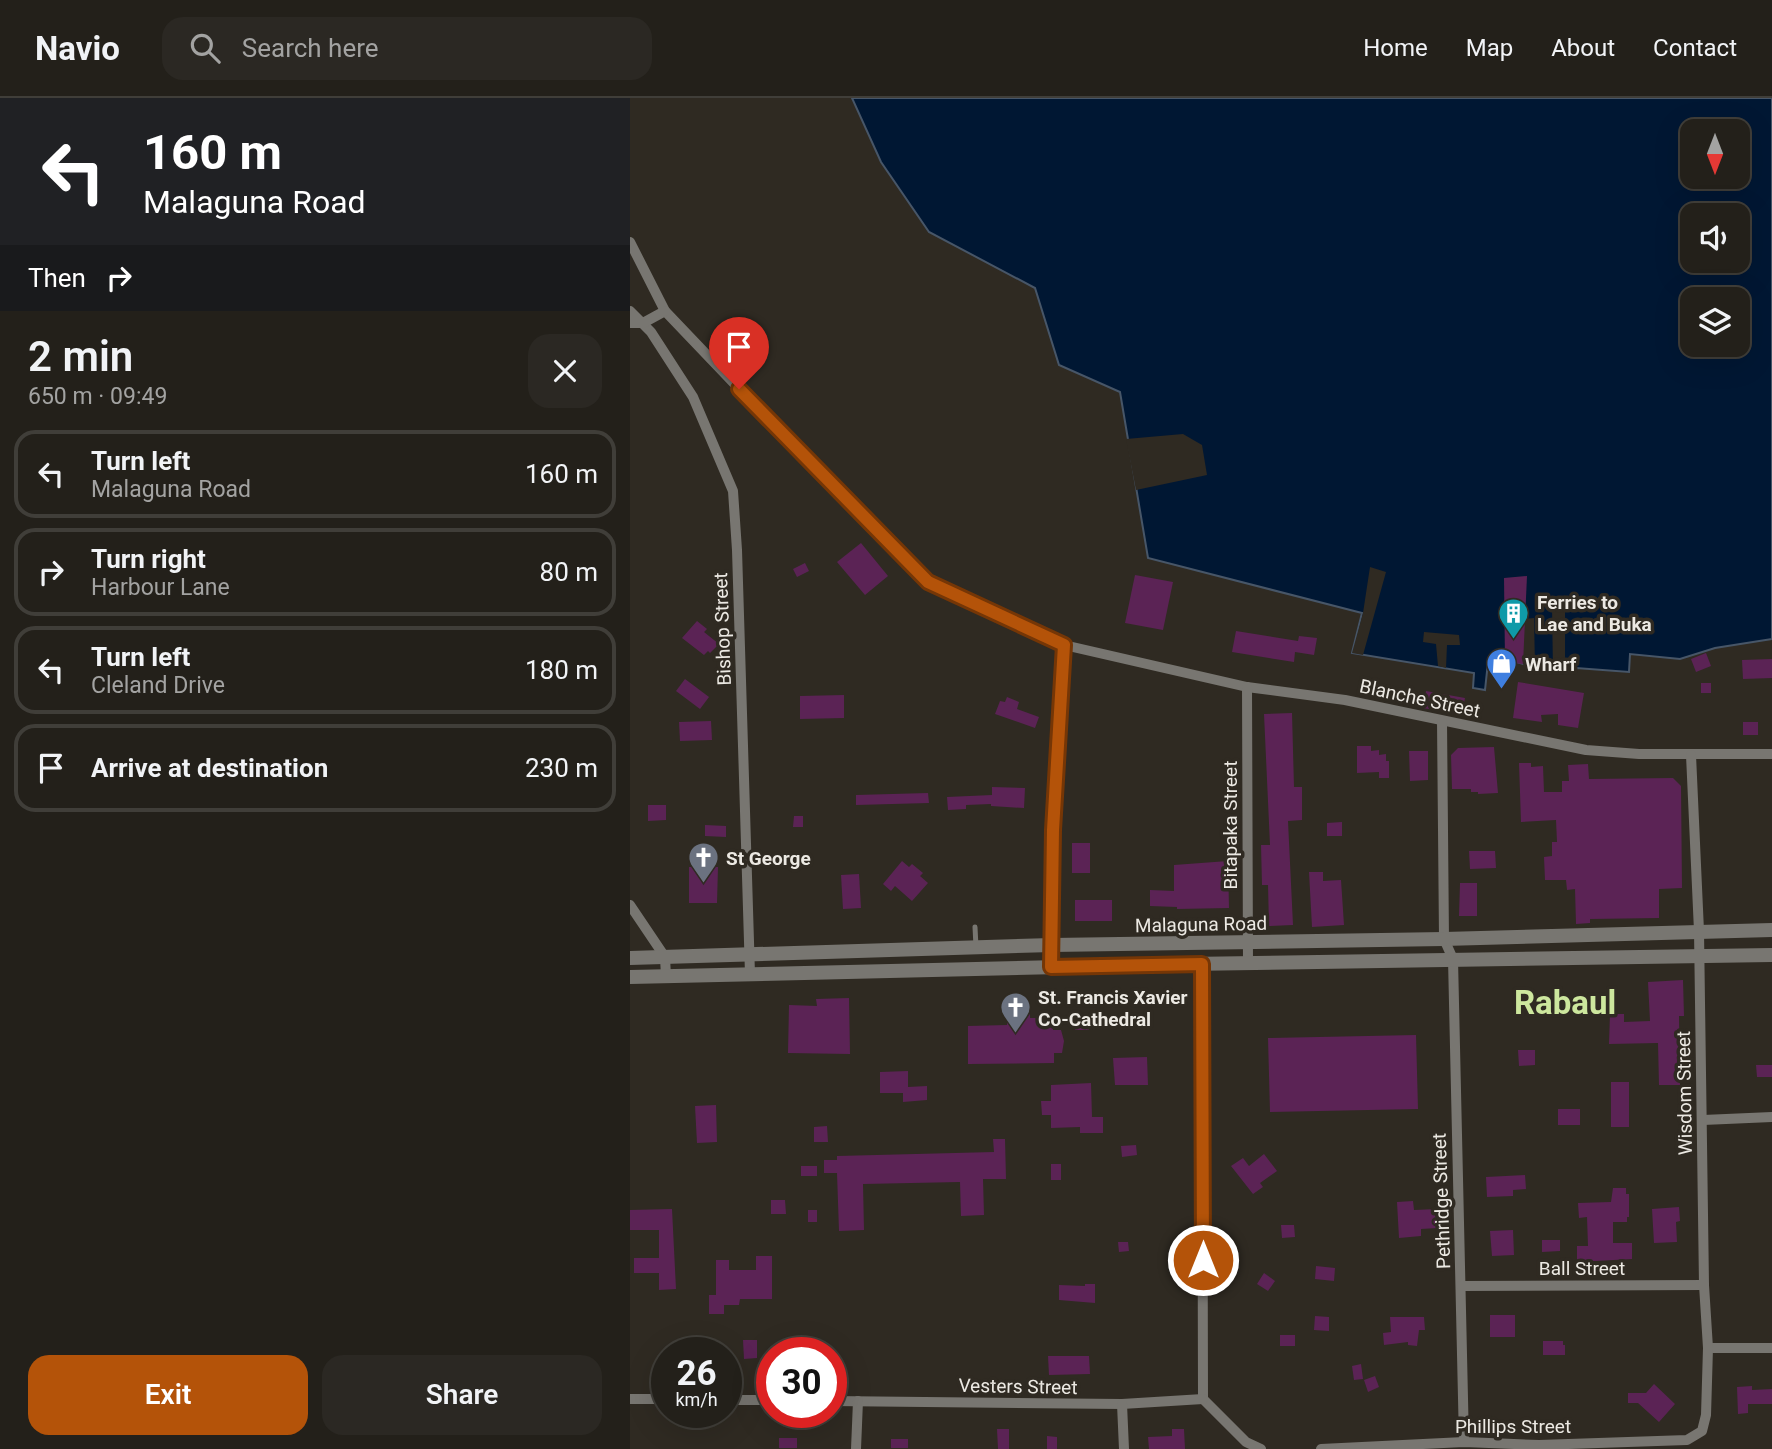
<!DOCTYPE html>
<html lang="en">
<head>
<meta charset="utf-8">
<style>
	:root { --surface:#23201a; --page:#2b2823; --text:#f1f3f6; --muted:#a3a3a2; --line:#403e39; --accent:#b45309 }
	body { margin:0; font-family:Roboto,sans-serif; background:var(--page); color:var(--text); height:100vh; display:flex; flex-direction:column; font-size:26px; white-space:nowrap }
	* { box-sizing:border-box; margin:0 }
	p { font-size:23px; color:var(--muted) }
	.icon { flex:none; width:38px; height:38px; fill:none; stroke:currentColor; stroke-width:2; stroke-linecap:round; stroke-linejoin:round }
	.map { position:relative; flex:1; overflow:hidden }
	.details { display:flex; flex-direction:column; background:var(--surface); width:630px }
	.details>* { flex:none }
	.top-card { background:#202124; color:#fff; overflow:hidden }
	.needle { width:46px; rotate:180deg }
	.buttons { position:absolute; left:1050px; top:21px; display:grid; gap:14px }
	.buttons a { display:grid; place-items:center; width:70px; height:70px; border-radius:14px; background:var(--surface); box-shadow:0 7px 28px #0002,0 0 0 2px var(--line); font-size:35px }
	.speed { position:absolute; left:21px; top:1239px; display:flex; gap:14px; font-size:35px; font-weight:700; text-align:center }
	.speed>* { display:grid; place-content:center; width:91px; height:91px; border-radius:50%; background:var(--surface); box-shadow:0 7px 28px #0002,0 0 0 2px var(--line); line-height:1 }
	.speed small { font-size:18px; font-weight:400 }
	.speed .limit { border:10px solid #d22; background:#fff; color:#111 }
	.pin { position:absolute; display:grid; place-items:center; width:60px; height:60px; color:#fff; margin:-72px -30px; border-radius:50% 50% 50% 0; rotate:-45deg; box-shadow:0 0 7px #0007 }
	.pin .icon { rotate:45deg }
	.me { position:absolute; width:77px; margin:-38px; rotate:0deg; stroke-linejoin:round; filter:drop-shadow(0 0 5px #0008) }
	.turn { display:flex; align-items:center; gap:24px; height:147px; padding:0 28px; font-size:32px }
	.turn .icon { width:91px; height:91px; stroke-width:2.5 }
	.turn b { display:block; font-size:49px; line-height:60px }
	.then { display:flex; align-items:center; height:66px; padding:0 28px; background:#0003; gap:14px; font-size:26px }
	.round { display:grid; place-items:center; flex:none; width:74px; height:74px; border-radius:21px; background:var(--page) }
	.headline { display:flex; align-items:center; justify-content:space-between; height:119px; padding:0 28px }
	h1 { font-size:42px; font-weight:600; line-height:52px }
	.button { display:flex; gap:14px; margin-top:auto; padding:14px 28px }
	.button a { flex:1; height:80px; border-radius:21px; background:var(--accent); color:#fff; font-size:28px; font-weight:600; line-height:80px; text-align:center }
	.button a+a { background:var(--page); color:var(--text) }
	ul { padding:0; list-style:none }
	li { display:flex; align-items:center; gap:21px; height:88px; margin:0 14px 10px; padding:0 14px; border:4px solid var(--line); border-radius:21px }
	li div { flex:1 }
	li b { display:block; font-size:26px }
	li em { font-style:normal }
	header { display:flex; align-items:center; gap:42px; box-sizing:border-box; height:98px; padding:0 35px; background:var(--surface); border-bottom:2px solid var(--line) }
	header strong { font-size:33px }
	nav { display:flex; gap:38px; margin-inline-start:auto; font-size:24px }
	.search { width:490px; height:63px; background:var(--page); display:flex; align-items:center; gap:18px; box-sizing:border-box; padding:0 24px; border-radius:21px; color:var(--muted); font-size:26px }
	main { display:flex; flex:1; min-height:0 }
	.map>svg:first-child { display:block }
	.water { fill:#001733; stroke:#475668; stroke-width:2; fill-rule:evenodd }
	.pier { fill:#2f2a22 }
	.building { fill:#5b2355 }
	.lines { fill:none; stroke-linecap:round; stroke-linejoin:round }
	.service { stroke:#787671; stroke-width:5 }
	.minor { stroke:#787671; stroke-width:10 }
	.tertiary { stroke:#787671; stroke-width:14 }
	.route-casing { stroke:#753606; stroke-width:18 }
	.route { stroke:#b45309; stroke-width:12 }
	.labels { text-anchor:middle; stroke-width:7; stroke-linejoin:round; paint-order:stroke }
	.poi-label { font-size:19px; font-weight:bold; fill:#ece9e3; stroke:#2f2a22; text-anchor:start }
	.street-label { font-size:19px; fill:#ece9e3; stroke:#2f2a22 }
	.town-label { font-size:33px; font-weight:bold; fill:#cde79e; stroke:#2f2a22 }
</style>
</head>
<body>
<header>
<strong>Navio</strong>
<div class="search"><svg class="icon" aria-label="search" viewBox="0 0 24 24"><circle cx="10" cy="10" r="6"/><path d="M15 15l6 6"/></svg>Search here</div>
<nav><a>Home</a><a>Map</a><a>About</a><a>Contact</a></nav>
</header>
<main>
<section class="details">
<div class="top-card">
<div class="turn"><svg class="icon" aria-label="left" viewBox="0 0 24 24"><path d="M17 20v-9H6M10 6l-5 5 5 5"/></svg><div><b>160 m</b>Malaguna Road</div></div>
<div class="then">Then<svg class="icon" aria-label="right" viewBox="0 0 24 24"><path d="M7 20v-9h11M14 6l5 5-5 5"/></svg></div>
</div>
<div class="headline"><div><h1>2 min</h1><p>650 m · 09:49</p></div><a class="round"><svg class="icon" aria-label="close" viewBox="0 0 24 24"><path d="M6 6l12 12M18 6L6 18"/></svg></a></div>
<ul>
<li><svg class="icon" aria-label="left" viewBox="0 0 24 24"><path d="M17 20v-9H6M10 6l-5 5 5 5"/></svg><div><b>Turn left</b><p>Malaguna Road</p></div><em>160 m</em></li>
<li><svg class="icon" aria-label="right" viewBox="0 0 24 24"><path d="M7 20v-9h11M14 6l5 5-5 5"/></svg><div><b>Turn right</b><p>Harbour Lane</p></div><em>80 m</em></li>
<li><svg class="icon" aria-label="left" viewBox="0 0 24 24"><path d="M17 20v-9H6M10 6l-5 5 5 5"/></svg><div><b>Turn left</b><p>Cleland Drive</p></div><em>180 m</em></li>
<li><svg class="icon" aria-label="arrive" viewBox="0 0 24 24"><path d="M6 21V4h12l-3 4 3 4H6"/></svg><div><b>Arrive at destination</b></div><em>230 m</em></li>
</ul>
<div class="button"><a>Exit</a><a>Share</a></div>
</section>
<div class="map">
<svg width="1142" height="1351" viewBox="0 0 1142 1351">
	<rect width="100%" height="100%" fill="#2f2a22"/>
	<path class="water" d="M222,0H1142V541L1085,550L1050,561L1000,556L999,574L946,570L935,573H917L883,563L858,564L855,592L843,590L844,575L722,555L732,515L518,460L490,294L429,267L405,190L299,134L251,64ZM1062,33H1108V79H1062ZM1062,117H1108V163H1062ZM1062,201H1108V247H1062Z"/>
	<g class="pier">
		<polygon points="553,336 572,347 577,377 506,392 496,341"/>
		<polygon points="740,469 756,474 733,557 722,555 733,515"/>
		<polygon points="922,510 935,510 935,573 923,573"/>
		<polygon points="904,520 905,569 893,566 893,521"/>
		<polygon points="794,534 829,537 830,547 817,547 816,570 808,568 806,546 793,544"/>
	</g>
	<g class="building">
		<polygon points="231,445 258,478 235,497 207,464"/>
		<polygon points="175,465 179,473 167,479 163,471"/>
		<polygon points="505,477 543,484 533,532 495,525"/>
		<polygon points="897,478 893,566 875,564 874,480"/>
		<polygon points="67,523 77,531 74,534 89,546 80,555 78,553 74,557 52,540"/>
		<polygon points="606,533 668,543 669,538 687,540 684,557 665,554 664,564 602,554"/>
		<polygon points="1076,555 1081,568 1066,574 1061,561"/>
		<polygon points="1142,561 1142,580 1113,581 1112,562"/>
		<polygon points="55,581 79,599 70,611 46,593"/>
		<polygon points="888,584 954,595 948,630 928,627 928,616 911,617 912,624 883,620"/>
		<rect x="1071" y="585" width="10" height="10"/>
		<polygon points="796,593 835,600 832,617 793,610"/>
		<polygon points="214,597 214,620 170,621 170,598"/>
		<polygon points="377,599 389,604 387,611 409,619 405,630 365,616 370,603 375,604"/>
		<polygon points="662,615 664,689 672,689 672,722 658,723 663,827 639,828 638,787 632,787 631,747 640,747 634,616"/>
		<polygon points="81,623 82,642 50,643 49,624"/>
		<rect x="1113" y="624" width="15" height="13"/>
		<polygon points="727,648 741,648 741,653 749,652 749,657 756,656 756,663 759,663 759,680 749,680 749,674 727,675"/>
		<polygon points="864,649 868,695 848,696 848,694 841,694 841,691 822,691 821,657 828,650"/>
		<polygon points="779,653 798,653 798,682 780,683"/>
		<polygon points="889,665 901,665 901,669 913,668 914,694 932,694 932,683 939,683 938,667 958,666 959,681 1043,680 1051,688 1052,790 1029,791 1029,820 960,821 960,825 946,826 945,791 937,792 936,782 915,782 914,759 922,758 922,744 927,744 926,722 891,724"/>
		<polygon points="362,689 395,690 394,710 361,708 361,706 336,707 336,711 318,712 317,699 362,697"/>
		<polygon points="298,695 299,705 226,707 226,697"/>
		<polygon points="18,707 36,707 36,722 18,723"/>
		<polygon points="164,718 173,718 173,729 163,729"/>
		<polygon points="712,724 712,738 697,738 697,725"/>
		<polygon points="75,727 96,728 96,739 75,738"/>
		<rect x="442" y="745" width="18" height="30"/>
		<polygon points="839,753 865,753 866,770 840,771"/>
		<polygon points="272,763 279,769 282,766 293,775 290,778 298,785 282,803 265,788 261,793 253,786"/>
		<polygon points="598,763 599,810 547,811 547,809 520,808 520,792 544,793 544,767"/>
		<polygon points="59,769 88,769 87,805 59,805"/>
		<polygon points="679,774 693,774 693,783 711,782 714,827 682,829"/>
		<polygon points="229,776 231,810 213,811 211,777"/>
		<polygon points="830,785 847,785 847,818 829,818"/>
		<rect x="445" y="802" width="37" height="21"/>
		<polygon points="1053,882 1054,918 1049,918 1050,987 1029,987 1028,945 979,946 980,916 994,916 994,924 1020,923 1018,884"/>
		<polygon points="219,900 220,956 158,955 159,907 187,908 186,901"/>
		<polygon points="390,916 400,916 400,920 411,920 411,925 423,925 423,932 431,932 434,943 432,955 424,955 424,965 338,966 338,928 377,927 377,921 390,920"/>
		<polygon points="445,917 460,917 459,932 445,932"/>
		<polygon points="786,937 788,1011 640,1014 638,940"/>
		<polygon points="888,952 905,952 905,967 889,968"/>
		<polygon points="517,959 518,987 485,987 483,960"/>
		<polygon points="1126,967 1142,967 1142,979 1127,979"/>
		<polygon points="278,973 278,989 297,988 297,1002 273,1004 273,995 250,995 250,974"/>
		<rect x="981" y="984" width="18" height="45"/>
		<polygon points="461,985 462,1019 473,1019 473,1035 450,1035 450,1029 421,1030 421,1017 412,1017 411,1003 421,1003 421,987"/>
		<polygon points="86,1007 87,1044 67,1045 65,1008"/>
		<rect x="928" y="1011" width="22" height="16"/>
		<polygon points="197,1028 198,1044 184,1044 184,1029"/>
		<polygon points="363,1041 375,1041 376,1081 353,1081 354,1117 331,1118 330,1084 233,1086 234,1132 209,1133 207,1075 194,1075 194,1062 207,1062 207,1058 364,1054"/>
		<polygon points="506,1047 507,1057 492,1059 491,1048"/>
		<polygon points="634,1056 647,1073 630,1085 633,1089 623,1096 601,1068 613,1060 619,1068"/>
		<rect x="421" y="1066" width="10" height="16"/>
		<rect x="171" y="1068" width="16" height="10"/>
		<polygon points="895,1077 896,1091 883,1092 883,1098 857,1099 856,1079"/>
		<polygon points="983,1090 996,1090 996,1096 999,1096 999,1119 997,1119 997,1124 983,1124 983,1145 1002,1145 1002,1161 947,1164 947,1148 958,1148 957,1119 949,1120 948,1105 981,1104"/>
		<polygon points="141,1102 155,1102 156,1116 141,1116"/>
		<polygon points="783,1103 784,1112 807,1111 808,1130 791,1131 791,1138 769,1140 767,1104"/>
		<polygon points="1049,1109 1050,1123 1046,1124 1047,1144 1024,1145 1022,1111"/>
		<polygon points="42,1111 46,1191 29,1192 29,1175 4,1175 4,1160 29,1160 29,1132 0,1132 0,1112"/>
		<rect x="178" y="1112" width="9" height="12"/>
		<polygon points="651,1127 664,1127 665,1139 652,1140"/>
		<polygon points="883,1132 884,1157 862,1158 860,1133"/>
		<polygon points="912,1142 930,1142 930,1153 912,1154"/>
		<polygon points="488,1144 498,1144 499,1153 489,1154"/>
		<polygon points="126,1158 142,1158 142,1201 110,1201 109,1207 94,1207 94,1216 79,1216 79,1197 86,1197 86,1162 99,1162 99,1172 126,1172"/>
		<polygon points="686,1168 705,1170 704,1183 685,1181"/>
		<polygon points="634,1175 645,1183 638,1193 627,1186"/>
		<polygon points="455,1186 465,1186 465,1205 429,1202 429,1187 455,1188"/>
		<rect x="860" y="1217" width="25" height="22"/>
		<polygon points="685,1218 699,1219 699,1233 684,1232"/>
		<polygon points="760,1219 794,1219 795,1232 789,1232 787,1248 778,1247 778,1244 754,1247 753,1235 761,1234"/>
		<rect x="650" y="1237" width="15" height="11"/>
		<polygon points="113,1242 127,1242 127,1260 114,1261"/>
		<polygon points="913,1243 933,1243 933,1247 935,1247 935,1257 913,1257"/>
		<polygon points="418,1258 459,1258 460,1276 419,1277"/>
		<polygon points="731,1266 733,1281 724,1282 722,1268"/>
		<polygon points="745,1278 749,1289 738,1294 734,1282"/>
		<polygon points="1024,1286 1045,1306 1029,1324 1008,1305 998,1305 998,1295 1016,1295"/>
		<polygon points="1122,1288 1122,1292 1142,1291 1142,1306 1118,1306 1118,1315 1108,1316 1107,1289"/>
		<polygon points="367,1331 379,1331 379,1351 368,1351"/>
		<polygon points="542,1331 554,1331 555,1351 519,1351 518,1339 542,1338"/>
		<polygon points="417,1338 427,1339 427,1351 417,1351"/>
		<rect x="149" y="1340" width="18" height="10"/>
		<rect x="261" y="1341" width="17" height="9"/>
	</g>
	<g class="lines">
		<polyline class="service" points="345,829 346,849"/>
		<g class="minor">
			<polyline points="0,144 35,213 221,408 298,484 434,547 617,589 715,602 956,652 1009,656 1142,656"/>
			<polyline points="0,213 21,234 63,299 103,393 107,452 120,876"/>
			<polyline points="0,225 13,225 35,213"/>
			<polyline points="617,589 618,865"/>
			<polyline points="812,623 814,841 823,861 834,1344"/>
			<polyline points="0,807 35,859 36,879"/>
			<polyline points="572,866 573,1301"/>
			<polyline points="421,869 423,732 434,547"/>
			<polyline points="1073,1022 1142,1019"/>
			<polyline points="831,1188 1074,1187"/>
			<polyline points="1078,1250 1142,1250"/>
			<polyline points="0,1301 37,1301"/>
			<polyline points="573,1301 616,1344 631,1351"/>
			<polyline points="96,1302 142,1302"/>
			<polyline points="201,1303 492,1306 573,1301"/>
			<polyline points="492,1306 494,1351"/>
			<polyline points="226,1351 228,1303"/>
			<polyline points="691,1351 834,1344 909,1347 1057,1342 1072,1333 1076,1317 1078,1250 1074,1187 1069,833 1061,657"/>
		</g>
		<g class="tertiary">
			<polyline points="0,860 422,847 814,841 1142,832"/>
			<polyline points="0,879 558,866 1142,857"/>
		</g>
	</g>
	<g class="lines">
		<defs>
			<polyline id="route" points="109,291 298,484 434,547 423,732 421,869 572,866 573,1162"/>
		</defs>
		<use href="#route" class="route-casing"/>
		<use href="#route" class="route"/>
	</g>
	<defs>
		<symbol id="building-pin" viewBox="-11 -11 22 30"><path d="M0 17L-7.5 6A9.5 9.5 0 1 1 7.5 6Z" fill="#0f9aa8" stroke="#2f2a22"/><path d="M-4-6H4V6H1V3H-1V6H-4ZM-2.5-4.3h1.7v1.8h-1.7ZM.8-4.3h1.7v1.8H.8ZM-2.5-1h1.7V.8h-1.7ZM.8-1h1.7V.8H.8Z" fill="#fff"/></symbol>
		<symbol id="shop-pin" viewBox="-11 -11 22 30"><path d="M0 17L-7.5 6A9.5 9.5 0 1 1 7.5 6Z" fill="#3f7fe0" stroke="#2f2a22"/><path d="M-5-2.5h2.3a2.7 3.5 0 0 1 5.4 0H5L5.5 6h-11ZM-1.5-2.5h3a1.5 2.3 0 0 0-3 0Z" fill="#fff"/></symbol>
		<symbol id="church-pin" viewBox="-11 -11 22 30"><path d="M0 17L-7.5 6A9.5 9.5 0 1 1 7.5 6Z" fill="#6b7280" stroke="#2f2a22"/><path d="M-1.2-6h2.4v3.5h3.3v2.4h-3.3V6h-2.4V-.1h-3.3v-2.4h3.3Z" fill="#fff"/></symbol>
	</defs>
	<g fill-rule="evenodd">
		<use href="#building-pin" x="866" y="498" width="35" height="47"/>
		<use href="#shop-pin" x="854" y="548" width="35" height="47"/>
		<use href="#church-pin" x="56" y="742" width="35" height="47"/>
		<use href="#church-pin" x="368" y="892" width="35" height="47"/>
	</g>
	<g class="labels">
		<g class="poi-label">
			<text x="907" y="511">Ferries to<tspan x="907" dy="22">Lae and Buka</tspan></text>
			<text x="895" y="573">Wharf</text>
			<text x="96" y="767">St George</text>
			<text x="408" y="906">St. Francis Xavier<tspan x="408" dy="22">Co-Cathedral</tspan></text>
		</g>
		<g class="street-label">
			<text transform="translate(92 531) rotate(-92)" y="7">Bishop Street</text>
			<text transform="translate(790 600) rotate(12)" y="7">Blanche Street</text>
			<text transform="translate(600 727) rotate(-90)" y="7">Bitapaka Street</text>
			<text transform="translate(571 826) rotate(-1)" y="7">Malaguna Road</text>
			<text transform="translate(1054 995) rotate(-91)" y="7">Wisdom Street</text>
			<text transform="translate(811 1103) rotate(-92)" y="7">Pethridge Street</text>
			<text x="952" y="1177">Ball Street</text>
			<text transform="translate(388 1288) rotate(1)" y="7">Vesters Street</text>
			<text x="883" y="1335">Phillips Street</text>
		</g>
		<g class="town-label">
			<text x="935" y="916">Rabaul</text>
		</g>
	</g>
</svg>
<div class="buttons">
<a><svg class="needle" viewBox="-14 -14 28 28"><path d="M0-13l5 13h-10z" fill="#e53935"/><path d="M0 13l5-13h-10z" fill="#a3a3a2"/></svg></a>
<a><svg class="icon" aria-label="sound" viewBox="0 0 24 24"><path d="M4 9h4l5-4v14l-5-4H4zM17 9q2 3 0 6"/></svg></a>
<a><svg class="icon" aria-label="layers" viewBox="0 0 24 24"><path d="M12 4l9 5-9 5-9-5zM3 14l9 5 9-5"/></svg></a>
</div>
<div class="speed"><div>26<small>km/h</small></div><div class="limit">30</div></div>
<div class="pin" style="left:109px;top:291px;background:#d93025"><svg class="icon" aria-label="arrive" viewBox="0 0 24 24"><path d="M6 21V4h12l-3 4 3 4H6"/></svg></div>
<svg class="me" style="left:573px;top:1162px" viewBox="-20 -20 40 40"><circle r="17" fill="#b45309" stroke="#fff" stroke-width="3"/><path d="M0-11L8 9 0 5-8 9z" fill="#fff"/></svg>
</div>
</main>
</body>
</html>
